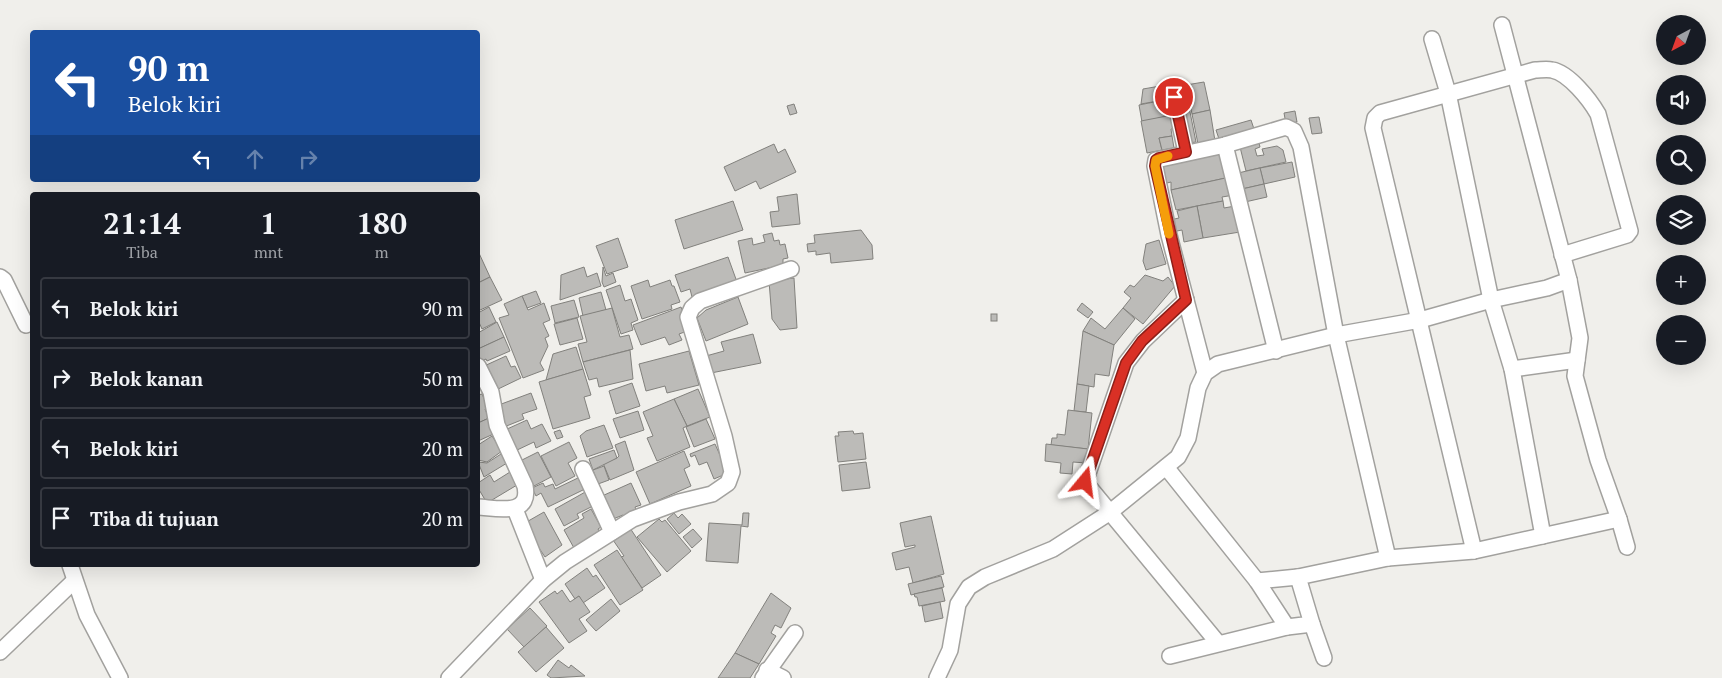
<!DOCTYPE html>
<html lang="id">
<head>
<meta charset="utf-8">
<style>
	:root { --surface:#171b24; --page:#20242c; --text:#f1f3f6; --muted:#9ea1a6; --line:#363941 }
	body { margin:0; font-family:"PT Serif",serif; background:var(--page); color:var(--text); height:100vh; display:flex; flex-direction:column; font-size:19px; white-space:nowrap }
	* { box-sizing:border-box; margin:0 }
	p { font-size:16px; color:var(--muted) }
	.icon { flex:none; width:28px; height:28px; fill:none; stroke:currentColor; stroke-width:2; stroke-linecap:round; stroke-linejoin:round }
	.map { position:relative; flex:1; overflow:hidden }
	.sheet { position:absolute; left:30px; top:192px; width:450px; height:375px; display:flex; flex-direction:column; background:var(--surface); border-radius:5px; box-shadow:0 5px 20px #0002 }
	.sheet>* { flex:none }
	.top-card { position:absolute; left:30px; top:30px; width:450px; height:152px; border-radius:5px; box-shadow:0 5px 20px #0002; background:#1a4fa0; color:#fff; overflow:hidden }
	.needle { width:32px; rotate:221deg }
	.tools { position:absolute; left:1656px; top:15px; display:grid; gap:10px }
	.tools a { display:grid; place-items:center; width:50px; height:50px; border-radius:50%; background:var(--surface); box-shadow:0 5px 20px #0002; font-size:25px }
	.pin { position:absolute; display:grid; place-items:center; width:42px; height:42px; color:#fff; margin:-21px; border:2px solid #fff; border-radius:50%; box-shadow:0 1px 5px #0007 }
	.me { position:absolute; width:55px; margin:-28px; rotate:16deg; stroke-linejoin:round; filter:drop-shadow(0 0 4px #0008) }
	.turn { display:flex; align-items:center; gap:18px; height:105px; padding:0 15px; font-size:22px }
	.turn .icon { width:65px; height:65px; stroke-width:2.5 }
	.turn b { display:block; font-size:35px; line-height:42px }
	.lanes { display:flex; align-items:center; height:48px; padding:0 15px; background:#0003; justify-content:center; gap:25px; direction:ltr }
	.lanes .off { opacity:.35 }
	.eta { display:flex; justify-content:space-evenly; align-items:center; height:85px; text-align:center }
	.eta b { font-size:30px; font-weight:700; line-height:35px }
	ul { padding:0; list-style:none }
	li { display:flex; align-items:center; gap:15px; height:62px; margin:0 10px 8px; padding:0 5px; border:2px solid var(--line); border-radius:5px }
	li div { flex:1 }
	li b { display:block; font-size:19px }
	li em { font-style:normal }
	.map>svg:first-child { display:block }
	.building { fill:#bcbbb8; stroke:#82817d }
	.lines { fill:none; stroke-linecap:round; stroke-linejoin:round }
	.street-casing { stroke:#a2a19e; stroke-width:18 }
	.street { stroke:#fff; stroke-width:15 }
	.route-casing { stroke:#8d1f18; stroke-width:12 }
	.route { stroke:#d93025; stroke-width:9 }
	.slow { stroke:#f59e0b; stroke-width:9 }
</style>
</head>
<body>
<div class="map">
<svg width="1722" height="678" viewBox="0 0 1722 678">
	<rect width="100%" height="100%" fill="#f0efeb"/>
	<g class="building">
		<polygon points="1204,82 1210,110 1192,114 1186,85"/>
		<polygon points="1166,85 1169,99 1141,104 1143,89"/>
		<polygon points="1187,97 1196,142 1188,143 1180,99"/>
		<polygon points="1169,99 1172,115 1142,122 1139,105"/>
		<polygon points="794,104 797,113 790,115 787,106"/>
		<polygon points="1210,110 1215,141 1198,144 1192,114"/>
		<polygon points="1295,111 1297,122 1286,124 1284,113"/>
		<polygon points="1172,115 1176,128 1171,129 1172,136 1159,138 1162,150 1147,153 1141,121"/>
		<polygon points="1319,117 1322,133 1312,134 1309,118"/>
		<polygon points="1251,120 1255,132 1220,142 1216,130"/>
		<polygon points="1172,136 1174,148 1162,150 1159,138"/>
		<polygon points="1259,143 1260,147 1255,149 1257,156 1264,155 1262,149 1277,146 1283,150 1286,162 1246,171 1240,147"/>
		<polygon points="774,144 778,153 785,149 796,172 760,189 756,181 735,191 724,167"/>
		<polygon points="1222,151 1230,177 1171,190 1171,182 1163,184 1163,164"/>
		<polygon points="1292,162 1295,177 1264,184 1260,168"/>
		<polygon points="1260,168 1264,184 1242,189 1238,173"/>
		<polygon points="1230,177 1234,195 1222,197 1223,201 1176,210 1171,190"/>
		<polygon points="1264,184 1267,197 1245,202 1242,189"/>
		<polygon points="797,194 800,224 772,227 770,212 779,211 777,197"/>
		<polygon points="733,201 743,230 684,249 675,220"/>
		<polygon points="1223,201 1224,208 1235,206 1240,232 1203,238 1197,206"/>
		<polygon points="1197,206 1203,238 1184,242 1182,230 1172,232 1170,220 1179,218 1177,211"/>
		<polygon points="861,230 872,245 873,259 831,263 830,253 816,255 816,251 808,252 807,244 815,243 814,235"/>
		<polygon points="772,233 774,241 779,240 780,245 785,244 788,258 783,259 783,265 745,273 738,241 752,238 753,245 765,242 763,235"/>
		<polygon points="618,238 628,267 607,274 596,246"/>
		<polygon points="1159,240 1166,264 1146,270 1143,261 1146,244"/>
		<polygon points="478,251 490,277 478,283"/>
		<polygon points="728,257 737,282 692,297 690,289 681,292 675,275"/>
		<polygon points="584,267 587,277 597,273 601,286 560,300 561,275"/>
		<polygon points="603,267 606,276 613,273 616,282 604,287 602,282"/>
		<polygon points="1145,275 1163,281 1168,277 1175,286 1143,324 1123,308 1131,298 1124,292 1130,285 1134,287"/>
		<polygon points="490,277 502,300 478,311 478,283"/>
		<polygon points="794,278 797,328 780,330 772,319 769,281"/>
		<polygon points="648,280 650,287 670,280 672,286 674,286 680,302 671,305 672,309 642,319 631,286"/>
		<polygon points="620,285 625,301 631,299 638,320 631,323 633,330 621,334 606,290"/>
		<polygon points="536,291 541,303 527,308 522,296"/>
		<polygon points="601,292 606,310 583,316 579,298"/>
		<polygon points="522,296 528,310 544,303 550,320 543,323 549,336 545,338 548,346 540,363 544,370 523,378 499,318 509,315 504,304"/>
		<polygon points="738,297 748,324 706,341 697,318 706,310"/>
		<polygon points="574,300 579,317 555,323 551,306"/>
		<polygon points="1082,303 1093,312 1088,318 1077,310"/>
		<polygon points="489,307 496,322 482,329 478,320 478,313"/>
		<polygon points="681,307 690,330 679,334 682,340 669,345 665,337 641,345 633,325"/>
		<polygon points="612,308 620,337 629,335 633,349 583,362 578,344 587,342 580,316"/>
		<polygon points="1123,308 1135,319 1114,345 1083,331 1091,318 1105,329"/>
		<rect x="991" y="314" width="6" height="7"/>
		<polygon points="577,318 583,339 560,345 554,324"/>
		<polygon points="497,322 504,337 478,349 478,333"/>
		<polygon points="1083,331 1114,345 1109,376 1095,374 1094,387 1077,384"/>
		<polygon points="753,334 761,363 711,373 706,356 724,351 721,342"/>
		<polygon points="504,337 510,351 487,361 486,359 480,362 478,349"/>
		<polygon points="576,347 583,369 546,380 553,354"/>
		<polygon points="630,350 633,379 599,387 597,378 589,380 583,362"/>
		<polygon points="689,351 699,385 667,393 665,386 646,391 639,364"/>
		<polygon points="506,356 511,367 515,366 521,378 494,391 482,367"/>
		<polygon points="583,369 591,395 584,397 590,418 553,429 539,382"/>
		<polygon points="632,383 640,406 616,414 609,391"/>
		<polygon points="1077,384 1089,386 1086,412 1074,411"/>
		<polygon points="698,389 710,417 687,426 674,399"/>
		<polygon points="531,393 537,409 522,414 524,419 504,427 496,406"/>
		<polygon points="482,394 488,407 485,409 489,418 478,423 478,395"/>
		<polygon points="674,399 687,426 683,428 690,447 657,461 647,438 653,436 643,412"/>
		<polygon points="1068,410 1092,413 1088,449 1051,445 1052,438 1057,438 1057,434 1065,435"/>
		<polygon points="638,411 644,430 620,438 613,419"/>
		<polygon points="489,418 498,432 478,441 478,423"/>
		<polygon points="706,419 715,439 694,447 686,427"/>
		<polygon points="527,420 531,429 542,424 551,441 536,448 534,442 515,451 505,430"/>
		<polygon points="604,425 613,448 587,457 580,436 586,431"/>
		<polygon points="560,430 563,437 557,439 554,432"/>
		<polygon points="853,431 854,434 863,433 866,459 838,462 835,436 839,436 838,432"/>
		<polygon points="492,436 502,451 487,462 478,460 478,445"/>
		<polygon points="625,441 634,470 610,480 603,463 617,458 619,456 615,445"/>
		<polygon points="569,442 577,458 568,463 575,476 556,486 541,456"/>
		<polygon points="715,444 728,473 714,479 707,462 699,465 695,455 691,457 690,454"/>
		<polygon points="1046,444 1088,449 1086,463 1073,462 1072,474 1060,473 1061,463 1045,461"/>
		<polygon points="614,450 617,458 593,470 589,459"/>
		<polygon points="684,451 690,466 684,469 691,486 650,504 636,472"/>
		<polygon points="538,452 551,477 534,486 520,461"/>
		<polygon points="501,454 507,463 484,477 478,462 487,463"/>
		<polygon points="866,462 870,488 842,491 839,465"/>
		<polygon points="604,466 609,480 598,484 593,470"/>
		<polygon points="510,472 517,485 487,503 478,488 478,483 490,475 494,482"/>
		<polygon points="580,477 585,489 548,507 541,493 536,496 532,488 543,483 545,487 553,484 555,489"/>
		<polygon points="631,483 641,505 635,507 637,512 625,518 623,515 613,519 602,496"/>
		<polygon points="587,491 595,505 577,514 579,518 564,526 555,509"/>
		<polygon points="591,509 601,527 598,529 600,533 574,548 564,530 584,518 582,514"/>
		<polygon points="544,512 562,545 545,557 523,524"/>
		<polygon points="674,513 678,518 682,514 691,524 679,534 667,519"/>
		<polygon points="743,513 749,513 748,527 741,526 738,563 706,561 709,523 742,525"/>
		<polygon points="931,516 944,574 913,583 909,567 896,570 892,553 915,547 915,545 905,547 900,523"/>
		<polygon points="659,519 662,522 665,520 691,551 667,572 637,537"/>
		<polygon points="630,528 661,575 642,588 621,557 624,556 613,540"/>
		<polygon points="693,529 702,539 692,548 683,537"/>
		<polygon points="617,550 643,590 620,605 594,565"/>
		<polygon points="587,568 593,577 596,575 605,588 583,603 579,596 575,599 565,584"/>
		<polygon points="941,576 944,587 911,595 908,584"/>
		<polygon points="942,588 945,601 919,606 917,597 915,597 914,594"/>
		<polygon points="562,590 570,602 579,596 590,612 579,619 587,631 569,643 539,602 555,591 557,594"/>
		<polygon points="771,593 791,608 781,628 775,625 771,633 776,636 759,664 735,653"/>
		<polygon points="611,599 620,611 596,631 586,620"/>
		<polygon points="940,602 943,618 925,622 922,606"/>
		<polygon points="530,608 547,626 524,647 507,629"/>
		<polygon points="546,627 564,648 536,672 518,652"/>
		<polygon points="735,653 759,664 750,678 718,678"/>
		<polygon points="558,660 569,668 571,665 585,676 551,678 547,675"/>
	</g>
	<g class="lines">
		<defs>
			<g id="street">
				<polyline points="1432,39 1448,93 1491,300 1512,369 1543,536"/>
				<polyline points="1174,97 1186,152"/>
				<polyline points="1225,145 1276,351"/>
				<polyline points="0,277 4,280 26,325"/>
				<polyline points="1569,280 1580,338 1575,376 1598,460 1619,519 1627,547"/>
				<polyline points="1186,300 1143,341 1126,363 1085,482 1218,643"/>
				<path d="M478,366L491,392L497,425L525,486C531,517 497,508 478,507"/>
				<polyline points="1512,369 1577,360"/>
				<polyline points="1205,373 1169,235 1155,166 1156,160 1225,145 1286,127 1294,131 1301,147 1336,335 1388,558"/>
				<polyline points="1166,467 1257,581 1287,627 1312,624 1298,577 1388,558 1474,551 1619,519"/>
				<polyline points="583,469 612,532"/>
				<polyline points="515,509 543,580"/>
				<path d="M1474,551L1373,128L1375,118L1380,113L1535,70C1540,70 1547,69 1552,70C1569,73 1590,100 1598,114L1630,231L1627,235L1562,255"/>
				<polyline points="70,565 87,615 120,678"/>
				<polyline points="1257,581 1298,577"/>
				<polyline points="1312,624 1324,658"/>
				<polyline points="0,652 74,581"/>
				<polyline points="1170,656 1287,627"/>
				<polyline points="767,670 783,678"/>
				<polyline points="449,678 543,580 565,562 633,519 679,502 712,494 728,483 732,472 724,436 688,317 692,308 700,301 791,269"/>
				<polyline points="763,678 795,633"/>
				<polyline points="937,678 950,650 958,604 969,587 985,577 1053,549 1109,513 1178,457 1188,438 1198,388 1205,373 1218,364 1336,335 1420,320 1491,300 1547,288 1569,280 1502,25"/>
			</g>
		</defs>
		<use href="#street" class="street-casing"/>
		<use href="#street" class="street"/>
	</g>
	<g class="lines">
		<defs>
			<polyline id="route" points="1085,482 1126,363 1142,341 1186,300 1155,166 1156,160 1159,158 1186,152 1174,97"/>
		</defs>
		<use href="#route" class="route-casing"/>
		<use href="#route" class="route"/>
		<polyline class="slow" points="1168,156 1156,160 1155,166 1169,234"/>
	</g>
</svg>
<div class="tools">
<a><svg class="needle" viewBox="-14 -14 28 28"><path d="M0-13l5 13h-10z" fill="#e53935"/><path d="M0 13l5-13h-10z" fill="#9ea1a6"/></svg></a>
<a><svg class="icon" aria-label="sound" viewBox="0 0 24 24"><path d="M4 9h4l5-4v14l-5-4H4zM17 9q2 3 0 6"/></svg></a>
<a><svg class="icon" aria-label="search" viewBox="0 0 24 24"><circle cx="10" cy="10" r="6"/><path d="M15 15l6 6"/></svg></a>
<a><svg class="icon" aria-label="layers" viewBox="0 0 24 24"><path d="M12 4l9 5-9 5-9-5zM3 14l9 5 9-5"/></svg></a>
<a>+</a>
<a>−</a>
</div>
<div class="pin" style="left:1174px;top:97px;background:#d93025"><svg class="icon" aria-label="arrive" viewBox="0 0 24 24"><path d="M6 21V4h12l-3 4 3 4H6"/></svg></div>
<svg class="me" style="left:1085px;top:482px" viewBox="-20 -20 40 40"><path d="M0-17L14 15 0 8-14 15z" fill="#d93025" stroke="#fff" stroke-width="4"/></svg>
<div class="top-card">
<div class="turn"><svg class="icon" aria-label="left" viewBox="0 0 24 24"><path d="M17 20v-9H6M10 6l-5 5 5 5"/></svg><div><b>90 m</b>Belok kiri</div></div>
<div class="lanes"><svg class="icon" aria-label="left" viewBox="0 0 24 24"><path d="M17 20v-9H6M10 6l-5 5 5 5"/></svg><svg class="icon off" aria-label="ahead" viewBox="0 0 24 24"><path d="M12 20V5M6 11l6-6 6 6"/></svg><svg class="icon off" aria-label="right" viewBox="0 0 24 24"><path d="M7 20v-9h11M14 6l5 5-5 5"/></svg></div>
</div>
<section class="sheet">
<div class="eta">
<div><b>21:14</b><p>Tiba</p></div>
<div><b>1</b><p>mnt</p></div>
<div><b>180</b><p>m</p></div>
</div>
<ul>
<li><svg class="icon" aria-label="left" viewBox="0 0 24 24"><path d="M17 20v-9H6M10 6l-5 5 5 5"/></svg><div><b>Belok kiri</b></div><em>90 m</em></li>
<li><svg class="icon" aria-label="right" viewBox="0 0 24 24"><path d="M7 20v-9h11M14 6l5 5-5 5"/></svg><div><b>Belok kanan</b></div><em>50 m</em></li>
<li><svg class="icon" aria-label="left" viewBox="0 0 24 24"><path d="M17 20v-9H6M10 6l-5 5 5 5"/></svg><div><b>Belok kiri</b></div><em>20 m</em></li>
<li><svg class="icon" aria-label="arrive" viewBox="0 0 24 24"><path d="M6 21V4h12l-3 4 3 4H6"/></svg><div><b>Tiba di tujuan</b></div><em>20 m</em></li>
</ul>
</section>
</div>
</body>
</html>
